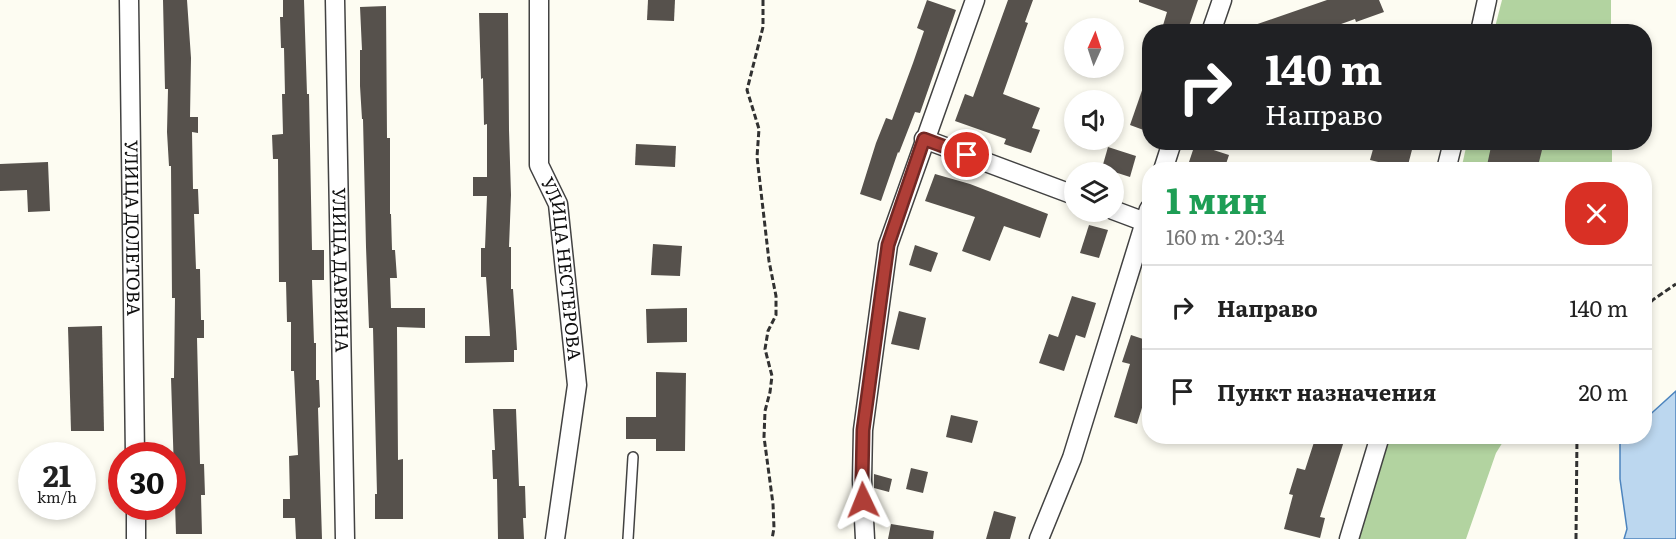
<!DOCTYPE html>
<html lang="ru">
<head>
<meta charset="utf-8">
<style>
	:root { --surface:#fff; --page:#f6f6f6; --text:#222; --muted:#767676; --line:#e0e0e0 }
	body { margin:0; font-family:Literata,serif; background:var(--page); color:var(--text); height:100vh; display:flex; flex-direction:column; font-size:22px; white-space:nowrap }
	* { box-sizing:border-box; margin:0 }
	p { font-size:20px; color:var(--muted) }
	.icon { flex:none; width:33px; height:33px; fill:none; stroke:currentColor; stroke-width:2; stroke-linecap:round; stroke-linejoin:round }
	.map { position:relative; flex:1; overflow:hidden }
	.sheet { position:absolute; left:1142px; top:162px; width:510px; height:282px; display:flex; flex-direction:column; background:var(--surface); border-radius:24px; box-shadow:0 3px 9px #0003 }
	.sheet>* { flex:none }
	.top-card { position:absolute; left:1142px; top:24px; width:510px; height:126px; border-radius:24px; box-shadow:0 3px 9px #0003; background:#202124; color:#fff; overflow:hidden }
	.needle { width:39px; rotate:3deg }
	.fabs { position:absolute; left:1064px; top:18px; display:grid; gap:12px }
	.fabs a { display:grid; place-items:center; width:60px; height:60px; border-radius:50%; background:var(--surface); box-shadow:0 3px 9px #0003; font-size:30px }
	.speed { position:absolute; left:18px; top:442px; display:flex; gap:12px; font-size:30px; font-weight:700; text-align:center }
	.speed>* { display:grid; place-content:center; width:78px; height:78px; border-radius:50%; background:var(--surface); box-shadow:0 3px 9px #0003; line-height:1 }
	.speed small { font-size:15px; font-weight:400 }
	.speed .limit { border:9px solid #d22; background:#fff; color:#111 }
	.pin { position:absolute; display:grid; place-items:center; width:51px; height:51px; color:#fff; margin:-26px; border:3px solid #fff; border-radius:50%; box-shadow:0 2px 6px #0007 }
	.me { position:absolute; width:66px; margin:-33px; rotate:358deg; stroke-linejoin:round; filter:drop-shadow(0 0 4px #0008) }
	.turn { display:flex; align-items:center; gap:21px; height:126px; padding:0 24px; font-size:27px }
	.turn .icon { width:78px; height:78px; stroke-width:2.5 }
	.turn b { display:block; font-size:42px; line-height:51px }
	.round { display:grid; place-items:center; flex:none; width:63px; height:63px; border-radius:24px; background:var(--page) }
	.overview { display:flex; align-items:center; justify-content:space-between; height:102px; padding:0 24px }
	h1 { font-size:36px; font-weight:700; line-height:45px; color:#1e9e55 }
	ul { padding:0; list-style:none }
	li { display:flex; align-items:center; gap:18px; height:84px; padding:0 24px; border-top:2px solid var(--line) }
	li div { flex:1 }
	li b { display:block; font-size:22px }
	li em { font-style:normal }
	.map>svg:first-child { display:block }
	.forest { fill:#b2d3a0 }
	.water { fill:#bcd7ef; stroke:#4c84be; stroke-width:1.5 }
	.building { fill:#56514c }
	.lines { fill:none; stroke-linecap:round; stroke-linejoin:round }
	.service-casing { stroke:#424242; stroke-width:12 }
	.minor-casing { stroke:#424242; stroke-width:21 }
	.path { stroke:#313131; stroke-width:3; stroke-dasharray:6 3; stroke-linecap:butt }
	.service { stroke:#fff; stroke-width:9 }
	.minor { stroke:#fff; stroke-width:18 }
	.route-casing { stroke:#722824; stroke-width:15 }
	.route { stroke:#af3e37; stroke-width:10 }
	.labels { text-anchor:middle; stroke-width:6; stroke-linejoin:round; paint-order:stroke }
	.street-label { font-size:18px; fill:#0f0f0f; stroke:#fff }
</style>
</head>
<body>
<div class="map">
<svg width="1676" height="539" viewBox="0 0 1676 539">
	<rect width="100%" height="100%" fill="#fdfcf2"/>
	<g class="forest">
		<polygon points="1502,0 1611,0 1611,31 1494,31"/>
		<polygon points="1467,143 1612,143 1612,169 1461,170"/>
		<polygon points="1386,437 1506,437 1496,453 1466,539 1358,539"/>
	</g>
	<polygon class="water" points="1676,391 1676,539 1624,539 1627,529 1620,479 1620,442 1625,437 1644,436 1644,420"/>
	<g class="building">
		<polygon points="163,0 187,0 191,58 190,117 198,117 198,133 192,132 193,189 198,189 199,214 194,214 196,269 200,269 201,320 204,320 204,338 197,338 200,464 204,464 205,495 201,495 202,534 176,534 171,378 174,378 175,298 172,298 171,166 169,166 167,132 168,89 165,89"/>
		<polygon points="283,0 304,0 307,94 309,94 312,250 324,250 324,280 312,280 314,343 316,343 316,380 319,380 320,407 318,408 322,539 296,539 295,518 283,518 283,499 290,499 289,456 298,455 294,371 291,371 291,322 287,322 286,282 279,282 278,159 273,159 272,135 283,134 282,94 285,94 284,48 281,48 280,17 283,17"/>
		<polygon points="648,0 675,0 674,21 647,20"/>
		<polygon points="927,0 956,10 920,113 915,112 899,153 898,152 881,201 860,194 876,143 886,118 892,120 913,63 924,31 917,28"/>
		<polygon points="1008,0 1033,0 1025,22 1028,23 1003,94 1040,108 1032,128 1040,130 1031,153 1004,144 1006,139 955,121 965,94 973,97"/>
		<polygon points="1139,0 1198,0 1187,32 1161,32 1167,12 1139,2"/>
		<polygon points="1327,0 1379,0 1384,12 1356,22 1355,19 1319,32 1243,32 1243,29"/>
		<polygon points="386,6 387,138 390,138 390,214 391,214 392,250 395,250 397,278 390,278 391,308 425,308 425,328 397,327 398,460 403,459 403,519 375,519 375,494 377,494 373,328 369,328 366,247 363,119 362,119 360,86 360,50 362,50 360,7"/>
		<polygon points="479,13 508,13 509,130 511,195 509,247 511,247 511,289 513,289 516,332 517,350 514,350 514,362 465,363 465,336 490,336 486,277 481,277 481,248 485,248 487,196 473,196 473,177 487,177 487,124 484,125 483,78 481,79"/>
		<polygon points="1147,76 1149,77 1149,132 1130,125"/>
		<polygon points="1375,142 1414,142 1407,169 1370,160"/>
		<polygon points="1492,142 1544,142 1537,170 1486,170"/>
		<polygon points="636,144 676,146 675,167 635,165"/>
		<polygon points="1195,144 1229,155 1224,170 1202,170 1188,165"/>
		<polygon points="1108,147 1136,156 1130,177 1102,168"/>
		<polygon points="48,162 50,211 28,212 27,190 0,191 0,164"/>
		<polygon points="935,174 970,184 1048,214 1040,238 1004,226 990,261 962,251 975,217 925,201"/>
		<polygon points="1089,225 1108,230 1099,258 1080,253"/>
		<polygon points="653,244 682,246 680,276 651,275"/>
		<polygon points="915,245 938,253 931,272 909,265"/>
		<polygon points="1072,296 1096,303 1085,338 1076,335 1064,371 1039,363 1049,334 1058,337"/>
		<polygon points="687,308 687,342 647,343 646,309"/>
		<polygon points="899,311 926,318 919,350 891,344"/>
		<polygon points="102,326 104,431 71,431 68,327"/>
		<polygon points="1131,335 1149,341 1149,385 1137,424 1114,417 1130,364 1122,362"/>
		<polygon points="656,372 686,373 685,451 656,451 656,439 626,439 626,417 656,417"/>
		<polygon points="493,409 516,409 519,486 525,486 526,518 523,518 524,539 498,539 497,479 493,479 492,450 495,450"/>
		<polygon points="951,415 978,421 972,443 946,437"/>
		<polygon points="1316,436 1330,436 1344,441 1320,517 1325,518 1320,538 1284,529 1293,495 1289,494 1297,468 1305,470"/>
		<polygon points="911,468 928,472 923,493 906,489"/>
		<polygon points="874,474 892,479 889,492 874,488"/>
		<polygon points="994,511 1016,517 1010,539 986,539"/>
		<polygon points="891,524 934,531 933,539 888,539"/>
	</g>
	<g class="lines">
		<defs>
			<polyline id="service" points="628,539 633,457"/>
			<g id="minor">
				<path id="s1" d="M129,0L135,456"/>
				<path id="s2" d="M335,0L345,539"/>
				<path id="s3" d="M539,0V165L558,204L577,385L555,539"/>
				<polyline points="1211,32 1222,0"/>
				<polyline points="1480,32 1487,0"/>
				<polyline points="924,139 1074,195"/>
				<polyline points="1163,170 1172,142"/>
				<polyline points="1446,170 1453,142"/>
				<polyline points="1113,210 1145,222"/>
				<polyline points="136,507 136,539"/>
				<polyline points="865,539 862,480 863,430 888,245 975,0"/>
				<polyline points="1039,539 1072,458 1149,209"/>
				<polyline points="1349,539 1380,436"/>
			</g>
		</defs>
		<use href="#service" class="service-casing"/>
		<use href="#minor" class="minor-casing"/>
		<g class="path">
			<polyline points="763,0 763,27 747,90 759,129 757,157 769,261 776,296 776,315 768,331 765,349 772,376 770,392 765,411 764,437 773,504 774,528 772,539"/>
			<polyline points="1644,308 1654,299 1676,284"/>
			<polyline points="1576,539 1577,436"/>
		</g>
		<use href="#service" class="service"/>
		<use href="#minor" class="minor"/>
	</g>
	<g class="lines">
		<defs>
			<polyline id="route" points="863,500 862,480 863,430 888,245 924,139 967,155"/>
		</defs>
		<use href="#route" class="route-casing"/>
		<use href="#route" class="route"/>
	</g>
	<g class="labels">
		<g class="street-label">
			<text dy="6" stroke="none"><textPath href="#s1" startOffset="228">УЛИЦА ДОЛЕТОВА</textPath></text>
			<text dy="6" stroke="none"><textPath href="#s2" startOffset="270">УЛИЦА ДАРВИНА</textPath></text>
			<text dy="6" stroke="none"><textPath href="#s3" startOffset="273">УЛИЦА НЕСТЕРОВА</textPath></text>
		</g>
	</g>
</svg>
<div class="fabs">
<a><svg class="needle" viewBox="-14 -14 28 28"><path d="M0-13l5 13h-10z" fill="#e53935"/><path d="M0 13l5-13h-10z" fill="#767676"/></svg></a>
<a><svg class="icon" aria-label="sound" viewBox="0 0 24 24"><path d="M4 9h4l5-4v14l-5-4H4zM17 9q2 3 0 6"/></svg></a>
<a><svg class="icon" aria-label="layers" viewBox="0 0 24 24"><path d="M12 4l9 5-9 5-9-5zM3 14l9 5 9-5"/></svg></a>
</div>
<div class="speed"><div>21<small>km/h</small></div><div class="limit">30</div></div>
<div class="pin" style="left:967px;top:155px;background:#d93025"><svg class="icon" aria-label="arrive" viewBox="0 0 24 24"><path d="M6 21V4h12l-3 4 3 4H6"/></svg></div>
<svg class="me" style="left:863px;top:500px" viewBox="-20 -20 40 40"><path d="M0-17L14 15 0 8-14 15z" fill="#af3e37" stroke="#fff" stroke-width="4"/></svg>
<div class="top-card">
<div class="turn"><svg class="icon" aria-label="right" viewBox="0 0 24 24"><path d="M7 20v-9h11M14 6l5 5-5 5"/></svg><div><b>140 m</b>Направо</div></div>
</div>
<section class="sheet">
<div class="overview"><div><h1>1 мин</h1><p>160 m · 20:34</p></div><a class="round" style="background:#d93025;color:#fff"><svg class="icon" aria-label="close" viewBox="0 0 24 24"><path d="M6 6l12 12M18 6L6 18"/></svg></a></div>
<ul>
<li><svg class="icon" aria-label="right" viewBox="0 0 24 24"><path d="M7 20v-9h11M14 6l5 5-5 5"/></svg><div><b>Направо</b></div><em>140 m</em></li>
<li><svg class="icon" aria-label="arrive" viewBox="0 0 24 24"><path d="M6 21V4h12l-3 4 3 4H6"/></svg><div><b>Пункт назначения</b></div><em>20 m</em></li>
</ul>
</section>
</div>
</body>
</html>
